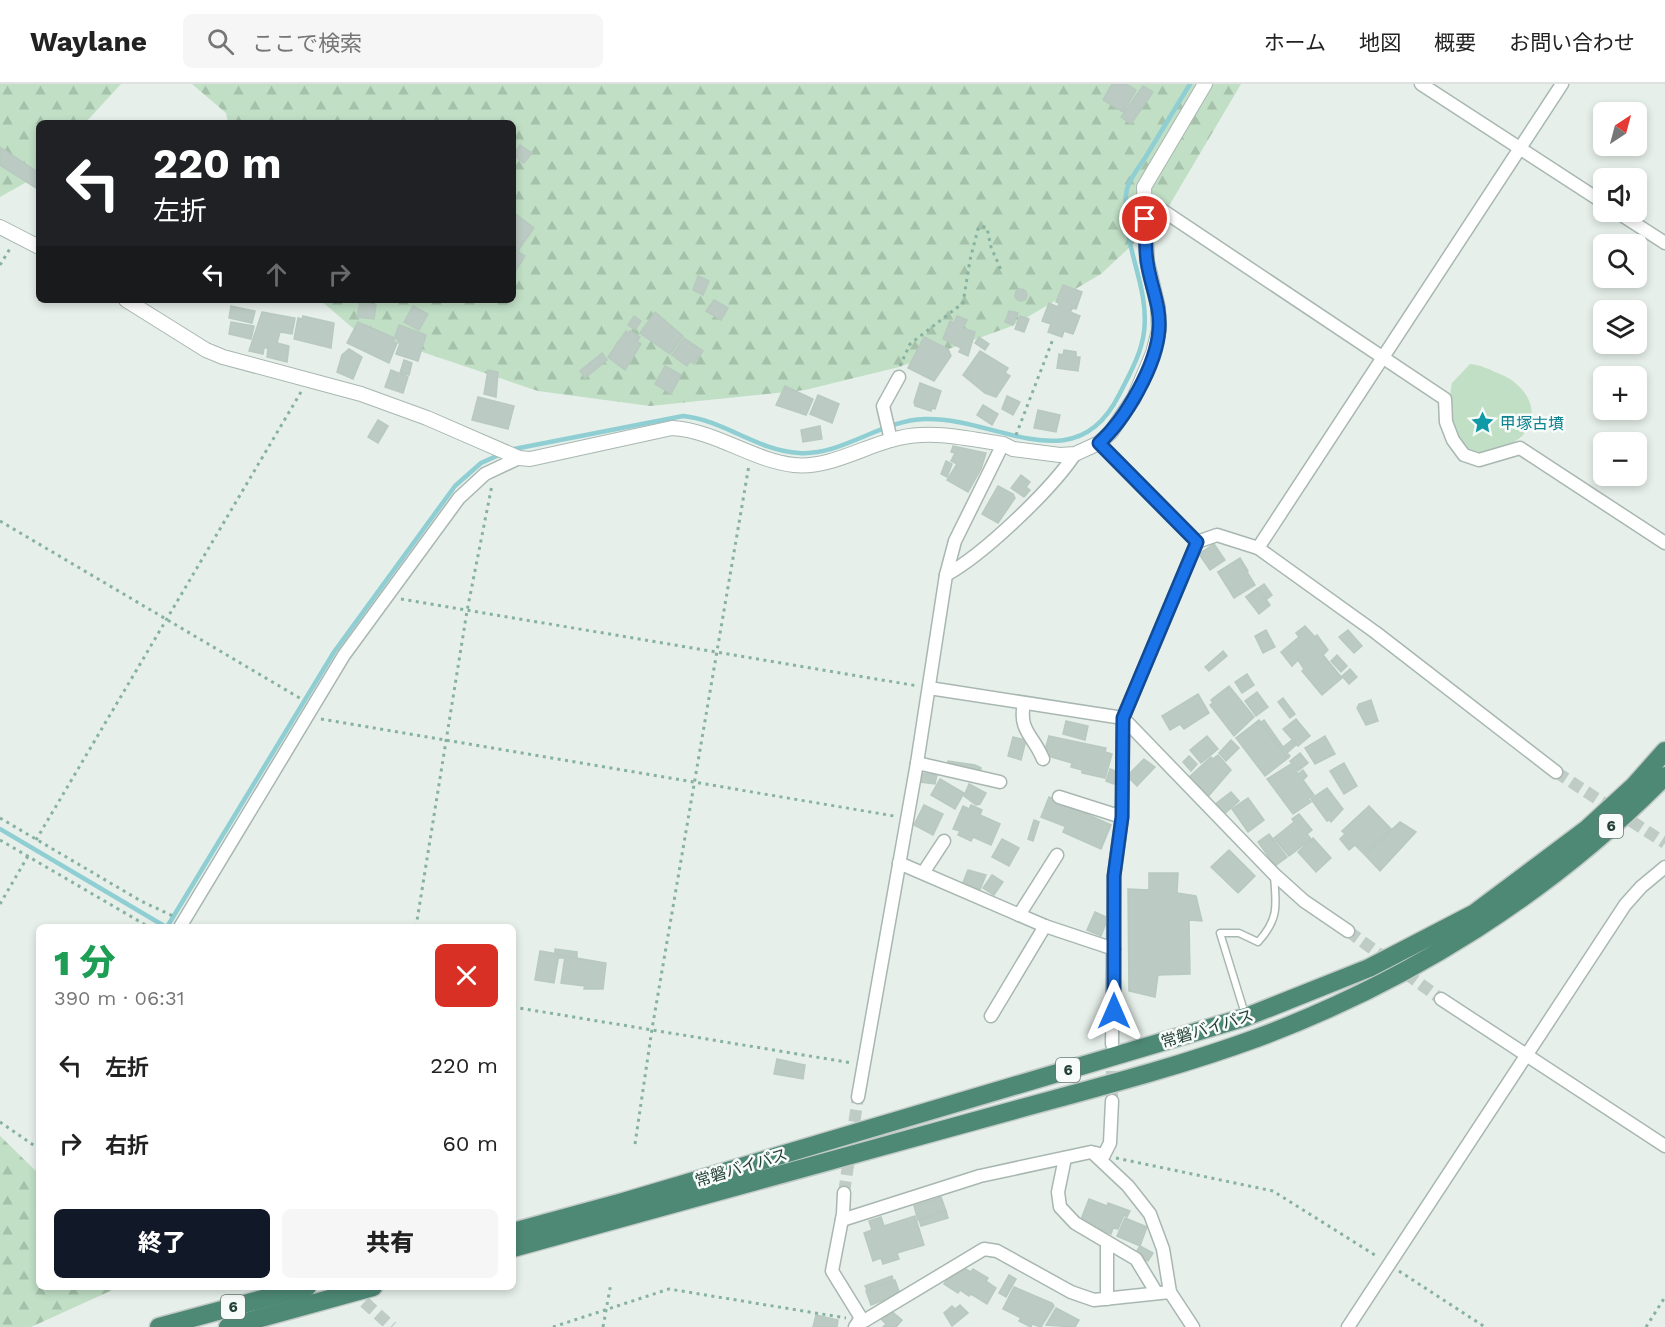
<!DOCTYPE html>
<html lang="ja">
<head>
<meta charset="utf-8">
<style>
	:root { --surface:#fff; --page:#f6f6f6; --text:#222; --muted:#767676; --line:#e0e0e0; --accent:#111827 }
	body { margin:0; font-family:"Work Sans","Noto Sans JP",sans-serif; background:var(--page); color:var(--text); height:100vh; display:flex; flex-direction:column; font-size:22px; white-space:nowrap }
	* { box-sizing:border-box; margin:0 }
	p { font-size:20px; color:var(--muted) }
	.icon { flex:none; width:33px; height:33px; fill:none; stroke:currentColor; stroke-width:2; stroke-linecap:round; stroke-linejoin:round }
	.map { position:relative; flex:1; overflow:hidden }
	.details { position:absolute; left:36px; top:840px; width:480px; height:366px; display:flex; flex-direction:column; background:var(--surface); border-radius:9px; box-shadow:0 3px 9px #0003 }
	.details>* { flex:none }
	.hud { position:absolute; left:36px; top:36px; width:480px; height:183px; border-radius:9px; box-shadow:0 3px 9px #0003; background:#202124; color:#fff; overflow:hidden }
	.needle { width:39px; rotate:36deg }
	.tools { position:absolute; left:1593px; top:18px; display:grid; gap:12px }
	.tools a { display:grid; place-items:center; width:54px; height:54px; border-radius:9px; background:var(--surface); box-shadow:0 3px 9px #0003; font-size:30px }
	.pin { position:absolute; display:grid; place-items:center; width:51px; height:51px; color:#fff; margin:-26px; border:3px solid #fff; border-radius:50%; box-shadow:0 2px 6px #0007 }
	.me { position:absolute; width:66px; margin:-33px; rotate:0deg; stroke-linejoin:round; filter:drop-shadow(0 0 4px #0008) }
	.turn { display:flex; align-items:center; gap:21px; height:126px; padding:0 18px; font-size:27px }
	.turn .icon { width:78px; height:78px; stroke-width:2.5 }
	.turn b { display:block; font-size:42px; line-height:51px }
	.lanes { display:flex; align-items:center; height:57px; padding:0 18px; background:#0003; justify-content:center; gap:30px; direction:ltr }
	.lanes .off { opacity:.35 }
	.round { display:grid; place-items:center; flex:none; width:63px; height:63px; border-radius:9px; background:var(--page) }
	.overview { display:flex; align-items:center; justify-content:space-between; height:102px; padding:0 18px }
	h1 { font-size:36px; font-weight:800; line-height:45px; color:#1e9e55 }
	.action { display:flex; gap:12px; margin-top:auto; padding:12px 18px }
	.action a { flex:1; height:69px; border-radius:9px; background:var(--accent); color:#fff; font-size:24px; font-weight:800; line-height:69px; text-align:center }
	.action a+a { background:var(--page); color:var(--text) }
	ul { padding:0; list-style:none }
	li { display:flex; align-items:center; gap:18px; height:78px; padding:0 18px }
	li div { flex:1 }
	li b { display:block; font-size:22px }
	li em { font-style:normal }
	header { display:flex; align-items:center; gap:36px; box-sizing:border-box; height:84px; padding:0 30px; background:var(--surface); border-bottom:2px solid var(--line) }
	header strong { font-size:28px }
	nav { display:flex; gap:33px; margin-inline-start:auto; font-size:21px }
	.search { width:420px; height:54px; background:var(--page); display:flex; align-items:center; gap:15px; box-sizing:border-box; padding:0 21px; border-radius:9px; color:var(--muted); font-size:22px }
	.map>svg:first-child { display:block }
	.green { fill:#c0dfc5 }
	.forest { fill:url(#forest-firs) }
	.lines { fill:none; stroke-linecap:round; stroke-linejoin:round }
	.stream { stroke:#8fced3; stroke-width:4.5 }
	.building { fill:#bbcac3; stroke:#b8c9c0; stroke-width:1.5 }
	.minor-tunnel { stroke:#bfccc6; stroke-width:12; stroke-dasharray:12 6; stroke-linecap:butt }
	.service-casing { stroke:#a8b7b1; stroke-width:9 }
	.minor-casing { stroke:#a8b7b1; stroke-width:15 }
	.tertiary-casing { stroke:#a8b7b1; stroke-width:16 }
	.trunk-casing { stroke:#c2cac7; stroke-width:21 }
	.path { stroke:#87b2a1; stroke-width:3; stroke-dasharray:3 4.5; stroke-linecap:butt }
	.service { stroke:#fff; stroke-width:6 }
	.minor { stroke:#fff; stroke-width:12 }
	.tertiary { stroke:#fff; stroke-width:14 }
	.trunk { stroke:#4e8976; stroke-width:18 }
	.route-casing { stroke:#114b97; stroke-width:15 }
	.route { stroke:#1a73e8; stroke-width:10 }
	.labels { text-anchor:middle; stroke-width:5; stroke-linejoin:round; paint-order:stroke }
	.shield { fill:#f7fbf9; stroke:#637971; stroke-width:1.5 }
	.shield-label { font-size:15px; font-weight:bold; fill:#244137 }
	.culture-label { font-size:16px; fill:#0d838f; stroke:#f7fbf9; text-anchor:start }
	.street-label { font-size:16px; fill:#244137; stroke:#f7fbf9 }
</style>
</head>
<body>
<header>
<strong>Waylane</strong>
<div class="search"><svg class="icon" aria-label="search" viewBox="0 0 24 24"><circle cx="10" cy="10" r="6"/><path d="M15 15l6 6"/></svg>ここで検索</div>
<nav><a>ホーム</a><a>地図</a><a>概要</a><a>お問い合わせ</a></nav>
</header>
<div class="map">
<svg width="1665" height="1243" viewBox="0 0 1665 1243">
	<defs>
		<pattern id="forest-firs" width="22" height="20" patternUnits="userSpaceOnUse" patternTransform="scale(1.5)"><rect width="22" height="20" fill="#c0dfc5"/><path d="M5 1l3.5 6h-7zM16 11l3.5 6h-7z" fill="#a5c1aa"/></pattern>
	</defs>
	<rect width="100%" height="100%" fill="#e6efea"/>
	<path class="green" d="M1470,280C1482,281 1490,286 1500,290C1525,300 1544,328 1522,352C1513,361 1475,377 1463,365C1461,363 1459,356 1457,353C1450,337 1448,317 1452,299Z"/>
	<g class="forest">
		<polygon points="0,0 121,0 85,39 39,39 39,91 0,113"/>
		<polygon points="192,0 1241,0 1163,132 1101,190 1012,242 899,283 805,306 650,322 538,307 354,245 320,216 513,216 513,39 228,39 226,29"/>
		<polygon points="0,1052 39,1090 39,1203 119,1203 31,1243 0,1243"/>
	</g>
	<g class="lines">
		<g class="stream">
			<path d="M509,366L683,332C724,336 758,367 799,369C842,372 881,336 925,335C997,333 1075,399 1119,311C1129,291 1141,271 1144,248C1149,210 1130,174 1126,137C1125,128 1125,114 1127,105C1130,94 1139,83 1145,74C1160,49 1175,25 1190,0"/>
			<polyline points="0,745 166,843"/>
			<polyline points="167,843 334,568 455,402 481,379 501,370"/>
		</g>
	</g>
	<g class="building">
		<polygon points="1112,0 1126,0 1136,6 1123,28 1103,16"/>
		<polygon points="1143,2 1153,8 1131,40 1121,33"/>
		<polygon points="520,61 532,69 524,79 513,71"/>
		<polygon points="0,63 39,89 39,106 0,81"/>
		<polygon points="513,128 534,144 517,168 513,165"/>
		<polygon points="518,168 525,172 515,188 513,177"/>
		<polygon points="698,192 709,197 703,211 693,206"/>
		<polygon points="1063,201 1082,208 1076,225 1073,224 1070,228 1080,232 1073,250 1064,247 1062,253 1048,248 1051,240 1042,237 1049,219 1058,223 1059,219 1056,218"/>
		<circle cx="1021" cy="211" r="6"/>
		<polygon points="714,216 728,224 721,236 706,227"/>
		<polygon points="360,218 376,221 374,235 357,233"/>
		<polygon points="231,222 255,227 252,239 229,234"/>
		<polygon points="413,222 428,230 419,246 404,238"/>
		<polygon points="1009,227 1018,229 1013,241 1005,238"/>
		<polygon points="262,228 295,234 292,250 280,248 277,259 289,262 287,278 267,273 268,264 264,264 263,270 249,267"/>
		<polygon points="655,228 683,252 670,270 640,249"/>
		<polygon points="303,232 334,239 331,264 294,255 298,234 302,235"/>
		<polygon points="634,232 641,237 635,246 628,241"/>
		<polygon points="957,232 967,236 963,244 975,248 968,272 959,268 961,264 943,255 950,237 954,239"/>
		<polygon points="1020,232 1029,235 1024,248 1015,245"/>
		<polygon points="231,238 254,242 251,255 229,250"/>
		<polygon points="358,238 395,254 393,258 397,259 389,279 347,259"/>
		<polygon points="399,241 426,251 418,277 396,270 400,259 395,252"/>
		<polygon points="626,247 628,249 630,247 640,253 637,257 641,260 625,286 608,273"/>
		<polygon points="924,253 948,265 951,272 934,297 908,284"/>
		<polygon points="979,253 989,260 985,266 975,259"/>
		<polygon points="684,254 703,267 694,280 690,277 687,282 672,271"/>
		<polygon points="349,265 362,273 353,295 337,288 342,271"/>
		<polygon points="1064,266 1076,268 1076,273 1080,273 1078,287 1057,284 1059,270 1063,271"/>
		<polygon points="980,267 1008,284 1005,289 1010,292 996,313 985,309 963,291"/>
		<polygon points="602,269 607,276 585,294 580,287"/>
		<polygon points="404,276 412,279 409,291 400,289"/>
		<polygon points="665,282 681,291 671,310 655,300"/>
		<polygon points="391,286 408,293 403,309 385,303"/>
		<polygon points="488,286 498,288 496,313 484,310"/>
		<polygon points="920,299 941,307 935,325 932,324 931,327 915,322 914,318"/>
		<polygon points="785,302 813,315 806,331 776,321"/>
		<polygon points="818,311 839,320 832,339 810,330"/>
		<polygon points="1007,312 1020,318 1013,331 1002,325"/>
		<polygon points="478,313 514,322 508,345 472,336"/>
		<polygon points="983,321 998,330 992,341 977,331"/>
		<polygon points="1038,326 1060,331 1056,348 1034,344"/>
		<polygon points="378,336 388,342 378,359 368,353"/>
		<polygon points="820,342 822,355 803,358 801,346"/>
		<polygon points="953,362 986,369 981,385 968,408 947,396 957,380 951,377 955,369 951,368"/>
		<polygon points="946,377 952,380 947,393 941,390"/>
		<polygon points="1021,391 1030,398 1026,403 1030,406 1024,413 1011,404"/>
		<polygon points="998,402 1013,410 1015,414 998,439 982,430"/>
		<polygon points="1214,460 1225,476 1210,486 1199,470"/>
		<polygon points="1240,474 1248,487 1226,501 1218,488"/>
		<polygon points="1239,475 1255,501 1234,514 1218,488"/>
		<polygon points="1264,500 1272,511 1255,524 1246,513"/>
		<polygon points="1258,504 1270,521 1259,530 1246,513"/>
		<polygon points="1305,542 1315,553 1317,551 1328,566 1323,571 1342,594 1322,611 1302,587 1304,585 1298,576 1292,582 1281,568 1299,553 1296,549"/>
		<polygon points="1266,546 1275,563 1263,569 1255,552"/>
		<polygon points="1348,546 1362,562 1354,569 1339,553"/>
		<polygon points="1223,567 1227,572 1209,587 1205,583"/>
		<polygon points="1337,571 1347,582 1341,588 1331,577"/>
		<polygon points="1350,585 1357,593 1349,600 1342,592"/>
		<polygon points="1247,590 1254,601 1242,609 1235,598"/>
		<polygon points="1229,602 1254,633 1234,652 1210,621 1213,619 1211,616"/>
		<polygon points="1257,608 1268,623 1256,632 1245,617"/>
		<polygon points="1198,610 1209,629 1184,645 1180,640 1170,646 1162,632"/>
		<polygon points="1283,614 1295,630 1290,634 1278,618"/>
		<polygon points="1371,616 1378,637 1366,641 1357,624 1359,620"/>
		<polygon points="1296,635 1310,652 1298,662 1283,645"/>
		<polygon points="1259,636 1288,674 1265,692 1236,654"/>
		<polygon points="1264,636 1283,663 1292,656 1296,661 1287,669 1290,672 1288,674 1260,639"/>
		<polygon points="1066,637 1088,642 1085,656 1063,650"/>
		<polygon points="1049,652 1106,664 1105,668 1112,670 1105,694 1082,689 1082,686 1071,683 1072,679 1048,672 1050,668 1045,666"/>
		<polygon points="1207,652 1218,665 1201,679 1190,666"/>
		<polygon points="1325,652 1335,670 1315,680 1305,664"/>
		<polygon points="1013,653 1026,656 1021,676 1008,672"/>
		<polygon points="1231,656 1239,664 1226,677 1219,669"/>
		<polygon points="1300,669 1308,679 1298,687 1290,677"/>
		<polygon points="1218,671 1231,686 1206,715 1187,695 1211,673 1213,675"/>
		<polygon points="1189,672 1197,680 1191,687 1183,678"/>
		<polygon points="1144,675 1155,683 1137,702 1127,692"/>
		<polygon points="948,677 975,681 981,684 980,689 947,683"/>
		<polygon points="1344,679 1357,702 1344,710 1330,687"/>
		<polygon points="1291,680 1298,690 1303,686 1307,692 1303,696 1314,711 1308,715 1311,718 1293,730 1267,695"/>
		<polygon points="1110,685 1118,688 1114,700 1106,697"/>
		<polygon points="922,689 937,691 935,700 920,698"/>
		<polygon points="940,695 964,709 955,725 931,711"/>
		<polygon points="969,700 986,709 980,720 976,721 964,712"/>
		<polygon points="1327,704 1343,725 1331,738 1330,736 1327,737 1311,715"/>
		<polygon points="1231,708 1239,717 1223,731 1214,721"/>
		<polygon points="1049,713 1072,723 1064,742 1041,733"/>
		<polygon points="1248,714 1264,736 1248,748 1232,725"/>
		<polygon points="924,721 943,730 933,751 914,741"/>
		<polygon points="971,721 982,726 980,731 1000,740 991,761 973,753 971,757 958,751 960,747 953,745 963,722 969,725"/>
		<polygon points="1369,722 1391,745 1364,770 1355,761 1349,766 1340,755 1345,750 1342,747"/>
		<polygon points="1073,724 1111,741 1101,765 1063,748"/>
		<polygon points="1299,730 1312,746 1307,750 1311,755 1289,772 1274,754 1294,738 1292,735"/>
		<polygon points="1034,736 1039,738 1033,757 1028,755"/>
		<polygon points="1400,738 1416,748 1380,787 1365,771"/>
		<polygon points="1269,750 1287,773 1275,782 1258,758"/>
		<polygon points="1313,754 1331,774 1316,788 1298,768"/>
		<polygon points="1002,755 1019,764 1009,782 992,773"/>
		<polygon points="1229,766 1255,792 1238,809 1211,783"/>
		<polygon points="968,786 986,791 979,808 962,801"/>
		<polygon points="1149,789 1178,789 1177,809 1196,812 1202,837 1189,836 1190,890 1158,891 1155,913 1129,907 1128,805 1149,806"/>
		<polygon points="992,791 1003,798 994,811 983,804"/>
		<polygon points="1095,828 1108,834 1101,852 1087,846"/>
		<polygon points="555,865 577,868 577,874 559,874 560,870 555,869"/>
		<polygon points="540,867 559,870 554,899 535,896"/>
		<polygon points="565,872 606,879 603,905 584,905 585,902 561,899"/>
		<polygon points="777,975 805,981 803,995 774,990"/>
		<polygon points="941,1113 946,1127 918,1136 914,1122"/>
		<polygon points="1089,1115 1107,1122 1108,1119 1130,1127 1127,1133 1124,1131 1118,1145 1113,1144 1111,1150 1103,1147 1102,1149 1080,1138"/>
		<polygon points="946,1127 948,1134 921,1142 919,1136"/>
		<polygon points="915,1132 924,1161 897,1169 899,1175 883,1180 881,1174 873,1177 864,1149 872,1146 869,1137 881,1133 884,1142"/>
		<polygon points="1125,1134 1147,1143 1140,1162 1117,1152"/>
		<polygon points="1140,1162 1153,1169 1148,1177 1135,1170"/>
		<polygon points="962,1183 971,1188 973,1185 988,1194 986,1197 996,1204 987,1220 971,1210 969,1212 960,1206 958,1209 944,1200 953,1186"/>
		<polygon points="1009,1191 1016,1195 1006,1213 999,1209"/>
		<polygon points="892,1192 893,1196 867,1206 865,1202"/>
		<polygon points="895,1196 900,1210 871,1221 866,1207"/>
		<polygon points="1014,1203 1052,1219 1054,1222 1041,1243 1032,1240 1031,1243 1019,1237 1021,1234 1003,1225"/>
		<polygon points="960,1221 968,1229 952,1242 944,1229 952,1222 955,1225"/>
		<polygon points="1056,1224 1079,1236 1075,1243 1046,1241"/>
		<polygon points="889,1225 902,1236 896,1243 883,1243 886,1240 880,1234"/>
		<polygon points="816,1231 838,1236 837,1243 813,1243"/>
	</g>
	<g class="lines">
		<g class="minor-tunnel">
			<polyline points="1556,688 1665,759"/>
			<polyline points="1348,847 1441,915"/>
			<polyline points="1112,1017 1112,967"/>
			<polyline points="844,1109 858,1013"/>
			<polyline points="351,1206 392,1243"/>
		</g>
		<defs>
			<path id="service" d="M1245,930L1220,849H1239L1258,858C1278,836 1277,823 1274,793"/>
			<g id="minor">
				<polyline points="1421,0 1604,119"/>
				<polyline points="1144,114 1445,315 1446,338 1453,356 1464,371 1479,376 1520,364 1665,459"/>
				<polyline points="1617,128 1665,159"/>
				<polyline points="891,356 883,322 899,293"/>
				<polyline points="1099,359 1197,458 1217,451 1258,464 1375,548 1556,688"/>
				<polyline points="1258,464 1562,0"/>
				<polyline points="946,491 955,457 1003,360"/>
				<polyline points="929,604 1123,634 1274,790 1304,817 1348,847"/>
				<path d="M1024,619C1018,647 1034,652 1043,675"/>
				<polyline points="917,679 1000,698"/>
				<polyline points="1059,713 1122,733"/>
				<polyline points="899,779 1045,842 1114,865"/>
				<polyline points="923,789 944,757"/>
				<polyline points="1019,831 1057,771"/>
				<polyline points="180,843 344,571 459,414 485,390 519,374"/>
				<polyline points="1441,915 1665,1062"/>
				<polyline points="991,932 1045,842"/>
				<polyline points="1112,960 1114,792 1122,733 1123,634 1197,458"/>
				<path d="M858,1013L917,679L946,491C984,470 1051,406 1075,370"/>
				<polyline points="1094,1070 1128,1102 1150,1130 1163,1165 1170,1208 1193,1243"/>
				<polyline points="1065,1074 1058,1108 1060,1123 1075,1139 1136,1175 1156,1208"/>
				<polyline points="844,1109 843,1130 832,1187 861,1234 855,1243"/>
				<polyline points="842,1136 980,1092 1091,1068 1104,1071 1110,1059 1112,1017"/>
				<polyline points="1107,1215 1107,1159"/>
				<polyline points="864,1237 984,1165 997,1167 1071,1208 1094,1216 1170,1208"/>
				<polyline points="1348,1243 1625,821 1641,803 1665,783"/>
			</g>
			<g id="tertiary">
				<polyline points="0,143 39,163"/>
				<path d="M126,216L206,266L223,273L361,310L427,334L519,374L530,375L672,344C717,347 751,376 794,381C829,385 866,361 899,354C934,346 969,355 1003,360L1013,365L1060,371L1075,370L1099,359L1111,348L1134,314L1153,269L1159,246L1158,223L1147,177L1144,103L1205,0"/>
			</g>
			<g id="trunk">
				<polyline points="513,1148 623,1118 1246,933 1369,884 1475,829 1587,745 1634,702 1665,667"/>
				<path d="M513,1164C666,1122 819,1081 971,1038C1067,1011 1164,988 1257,954C1410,897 1551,808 1665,692"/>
				<polyline points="159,1243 307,1203"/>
				<polyline points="228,1243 373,1203"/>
			</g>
		</defs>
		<use href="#service" class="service-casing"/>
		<use href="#minor" class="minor-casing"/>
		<use href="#tertiary" class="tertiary-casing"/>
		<use href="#trunk" class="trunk-casing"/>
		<g class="path">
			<polyline points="0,181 11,163"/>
			<polyline points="900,282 910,260 963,219 970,176 978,145 981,142 987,144 991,163 1001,186"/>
			<polyline points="1016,351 1053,255"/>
			<polyline points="0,437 303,616"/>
			<polyline points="401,515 918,602"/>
			<polyline points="321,635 894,732"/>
			<polyline points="0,734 141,817 173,832"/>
			<polyline points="0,756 149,843"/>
			<polyline points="36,756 301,308"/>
			<polyline points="0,820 28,772"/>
			<polyline points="416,843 467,527 492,401"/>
			<polyline points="513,923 852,979"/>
			<polyline points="0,1038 39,1065"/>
			<polyline points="635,1060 652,945 749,381"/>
			<polyline points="1116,1074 1273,1107 1378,1173"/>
			<polyline points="1399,1187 1485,1243"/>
			<polyline points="553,1243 669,1205 846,1234"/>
			<polyline points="603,1243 611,1199"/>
			<polyline points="1646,1243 1665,1213"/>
		</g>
		<use href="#service" class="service"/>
		<use href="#minor" class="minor"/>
		<use href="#tertiary" class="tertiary"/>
		<use href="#trunk" class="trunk"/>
	</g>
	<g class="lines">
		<defs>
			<path id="route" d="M1114,927V792L1122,733L1123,634L1197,458L1099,359C1125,336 1157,281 1159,245C1161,222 1150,200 1147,177C1145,163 1146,149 1145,135"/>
		</defs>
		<use href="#route" class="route-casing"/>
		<use href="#route" class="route"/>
	</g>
	<defs>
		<symbol id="sight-bare" viewBox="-9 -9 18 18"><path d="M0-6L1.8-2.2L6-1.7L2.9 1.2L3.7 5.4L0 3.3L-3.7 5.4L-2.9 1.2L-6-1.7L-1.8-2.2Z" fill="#0f9aa8" stroke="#f7fbf9" stroke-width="2.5" paint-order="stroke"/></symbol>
	</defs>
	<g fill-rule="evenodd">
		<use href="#sight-bare" x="1466" y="322" width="33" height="33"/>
	</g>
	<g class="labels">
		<g class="shield">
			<rect x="1599" y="730" width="24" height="24" rx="4.5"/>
			<rect x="1056" y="974" width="24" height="24" rx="4.5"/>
			<rect x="221" y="1211" width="24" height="24" rx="4.5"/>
		</g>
		<g class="shield-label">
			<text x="1611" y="747">6</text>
			<text x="1068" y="991">6</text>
			<text x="233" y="1228">6</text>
		</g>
		<g class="culture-label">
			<text x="1500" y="345">甲塚古墳</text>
		</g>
		<g class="street-label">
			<text transform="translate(1207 944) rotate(-17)" y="6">常磐バイパス</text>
			<text transform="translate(741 1083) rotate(-17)" y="6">常磐バイパス</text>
		</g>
	</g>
</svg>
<div class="tools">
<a><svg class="needle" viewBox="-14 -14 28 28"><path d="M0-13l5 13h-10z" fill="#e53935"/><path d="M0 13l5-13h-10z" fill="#767676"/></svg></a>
<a><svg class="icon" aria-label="sound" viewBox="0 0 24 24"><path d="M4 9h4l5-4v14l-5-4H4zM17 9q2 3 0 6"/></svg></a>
<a><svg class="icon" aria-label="search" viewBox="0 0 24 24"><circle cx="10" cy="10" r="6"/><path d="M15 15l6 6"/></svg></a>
<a><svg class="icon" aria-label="layers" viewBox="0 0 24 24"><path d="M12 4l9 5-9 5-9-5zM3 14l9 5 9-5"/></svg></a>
<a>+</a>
<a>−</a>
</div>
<div class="pin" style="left:1145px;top:135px;background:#d93025"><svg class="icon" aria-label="arrive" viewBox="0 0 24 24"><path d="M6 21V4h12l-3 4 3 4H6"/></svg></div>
<svg class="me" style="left:1114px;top:927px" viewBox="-20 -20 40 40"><path d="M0-17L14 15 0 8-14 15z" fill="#1a73e8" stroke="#fff" stroke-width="4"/></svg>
<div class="hud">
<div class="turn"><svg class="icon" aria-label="left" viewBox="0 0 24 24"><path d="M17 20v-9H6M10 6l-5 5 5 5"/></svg><div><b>220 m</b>左折</div></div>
<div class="lanes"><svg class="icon" aria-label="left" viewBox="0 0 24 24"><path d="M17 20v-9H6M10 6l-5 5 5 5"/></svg><svg class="icon off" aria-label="ahead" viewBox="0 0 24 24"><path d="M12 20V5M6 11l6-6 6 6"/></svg><svg class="icon off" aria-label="right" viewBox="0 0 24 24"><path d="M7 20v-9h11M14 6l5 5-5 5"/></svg></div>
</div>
<section class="details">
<div class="overview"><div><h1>1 分</h1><p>390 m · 06:31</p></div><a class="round" style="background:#d93025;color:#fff"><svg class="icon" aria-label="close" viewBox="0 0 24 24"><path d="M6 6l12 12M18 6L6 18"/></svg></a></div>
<ul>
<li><svg class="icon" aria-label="left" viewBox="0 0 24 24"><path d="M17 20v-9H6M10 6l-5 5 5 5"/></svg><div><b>左折</b></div><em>220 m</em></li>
<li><svg class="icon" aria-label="right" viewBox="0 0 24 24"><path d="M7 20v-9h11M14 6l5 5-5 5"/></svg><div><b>右折</b></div><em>60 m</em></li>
</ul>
<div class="action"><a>終了</a><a>共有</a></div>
</section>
</div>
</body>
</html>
